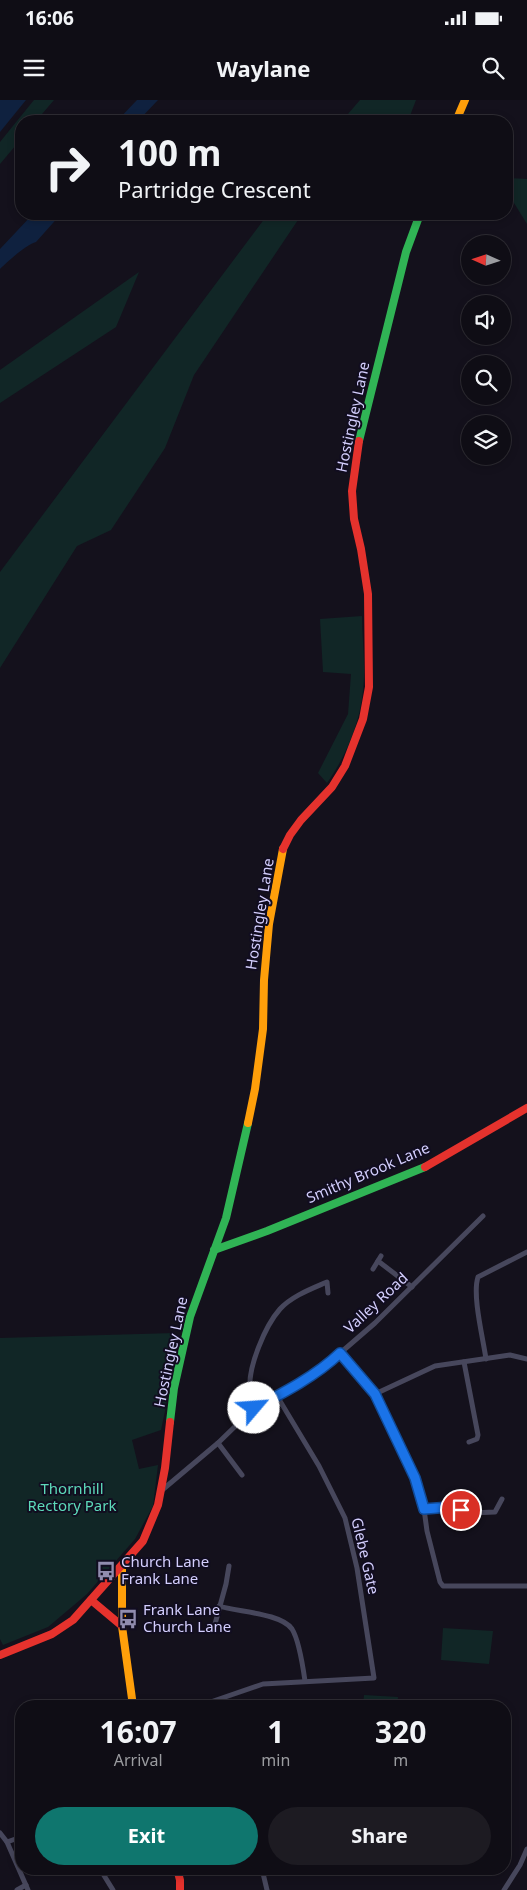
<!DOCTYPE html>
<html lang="en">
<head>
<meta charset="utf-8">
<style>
	:root { --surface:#0f0d15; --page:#1d1b22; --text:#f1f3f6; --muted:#9b9ca0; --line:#2f2d34; --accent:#0f766e }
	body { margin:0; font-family:"Noto Sans",sans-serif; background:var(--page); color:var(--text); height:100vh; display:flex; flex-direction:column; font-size:19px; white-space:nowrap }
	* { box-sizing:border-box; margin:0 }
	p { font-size:16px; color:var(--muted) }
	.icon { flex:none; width:28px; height:28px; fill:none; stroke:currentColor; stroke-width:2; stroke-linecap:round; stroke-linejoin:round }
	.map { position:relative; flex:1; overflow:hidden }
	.panel { position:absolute; left:15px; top:1600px; width:496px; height:175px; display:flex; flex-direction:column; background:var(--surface); border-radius:20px; box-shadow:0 2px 8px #0003,0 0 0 1px var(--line) }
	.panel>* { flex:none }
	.guide { position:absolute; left:15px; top:15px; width:498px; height:105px; border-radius:20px; box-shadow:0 2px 8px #0003,0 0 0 1px var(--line); background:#0f0d15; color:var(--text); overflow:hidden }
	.needle { width:32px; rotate:273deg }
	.tools { position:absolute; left:461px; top:135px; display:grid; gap:10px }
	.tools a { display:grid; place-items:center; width:50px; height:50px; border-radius:50%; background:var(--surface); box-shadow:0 2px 8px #0003,0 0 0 1px var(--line); font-size:25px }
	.pin { position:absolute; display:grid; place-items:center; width:42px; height:42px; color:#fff; margin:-21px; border:2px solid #fff; border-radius:50%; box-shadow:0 1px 5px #0007 }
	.me { position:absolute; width:55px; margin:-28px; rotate:63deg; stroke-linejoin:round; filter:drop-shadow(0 0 4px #0008) }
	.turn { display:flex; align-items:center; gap:18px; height:105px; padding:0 20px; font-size:22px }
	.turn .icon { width:65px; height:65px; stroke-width:2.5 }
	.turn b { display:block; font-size:35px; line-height:42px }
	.eta { display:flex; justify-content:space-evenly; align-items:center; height:85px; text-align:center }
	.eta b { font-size:30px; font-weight:700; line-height:35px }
	.action { display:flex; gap:10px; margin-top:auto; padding:10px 20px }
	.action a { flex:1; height:58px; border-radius:30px; background:var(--accent); color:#fff; font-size:20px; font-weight:700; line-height:58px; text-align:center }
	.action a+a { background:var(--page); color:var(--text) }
	.status { display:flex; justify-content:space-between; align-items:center; height:35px; padding:0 25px; background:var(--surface); direction:ltr }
	.status svg { height:14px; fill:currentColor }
	header { display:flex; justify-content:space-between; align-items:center; height:65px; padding:0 20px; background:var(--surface); font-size:22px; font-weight:700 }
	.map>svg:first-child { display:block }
	.green { fill:#112626 }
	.water { fill:#0f213f }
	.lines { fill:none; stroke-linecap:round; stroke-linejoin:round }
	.street { stroke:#47475c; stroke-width:5 }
	.fast { stroke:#30b455; stroke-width:8 }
	.slow { stroke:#ff9f0a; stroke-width:8 }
	.jam { stroke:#e5322d; stroke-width:8 }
	.route-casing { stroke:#114b97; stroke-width:12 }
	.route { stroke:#1a73e8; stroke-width:9 }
	.labels { text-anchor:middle; stroke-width:4; stroke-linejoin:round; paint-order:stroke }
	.street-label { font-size:15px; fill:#d3cefd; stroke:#110d20 }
	.park-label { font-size:15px; fill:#5ddaba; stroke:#110d20 }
	.poi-label { font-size:15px; fill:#d3cefd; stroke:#110d20; text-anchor:start }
</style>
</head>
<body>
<div class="status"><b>16:06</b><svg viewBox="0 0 49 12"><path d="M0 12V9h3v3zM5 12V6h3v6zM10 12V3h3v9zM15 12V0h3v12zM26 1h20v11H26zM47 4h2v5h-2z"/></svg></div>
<header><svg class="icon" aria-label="menu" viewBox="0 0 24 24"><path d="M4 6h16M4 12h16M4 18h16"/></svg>Waylane<svg class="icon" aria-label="search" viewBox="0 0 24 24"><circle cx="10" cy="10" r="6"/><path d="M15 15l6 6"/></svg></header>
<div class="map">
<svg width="527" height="1790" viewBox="0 0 527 1790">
	<rect width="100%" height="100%" fill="#14111c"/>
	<g class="green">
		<polygon points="34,0 54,0 36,21 21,21 21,39 0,64 0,42"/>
		<polygon points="360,0 416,0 408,21 342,21"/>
		<polygon points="506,78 527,79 527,124 506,90"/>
		<polygon points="268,114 302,114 194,275 165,348 111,430 77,446 0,568 0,472"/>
		<polygon points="139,172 116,227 0,303 0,270"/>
		<path d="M362,516C362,540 366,566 363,590C360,623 346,656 327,683L318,673L348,614L351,574L323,572L320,519Z"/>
		<polygon points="175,1233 166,1306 161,1330 132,1340 139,1369 158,1365 153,1406 135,1439 87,1494 48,1527 3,1545 0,1539 0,1238"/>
		<polygon points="443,1528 493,1531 489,1564 441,1560"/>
		<polygon points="364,1595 398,1597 397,1606 363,1606"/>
	</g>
	<g class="water">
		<polygon points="0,0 26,0 0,32"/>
		<polygon points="137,0 158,0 138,21 117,21"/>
		<path d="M33,114H61L36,142C27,144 7,162 0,169V149Z"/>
	</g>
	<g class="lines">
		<g class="street">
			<polyline points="378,1161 412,1187"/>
			<polyline points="373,1169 381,1156"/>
			<polyline points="340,1253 375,1294 415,1378 424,1409 427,1431 440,1482 443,1486 527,1486"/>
			<path d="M486,1259C483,1238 472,1195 478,1177L527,1152"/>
			<polyline points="464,1262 478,1335 477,1339 469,1342"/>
			<polyline points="375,1294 435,1266 510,1255 527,1259"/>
			<path d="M254,1308C252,1302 250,1295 250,1289C248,1267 265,1226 280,1209C292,1196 311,1189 327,1182L328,1193"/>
			<polyline points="218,1343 242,1375"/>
			<polyline points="161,1391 218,1343 254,1308 277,1296 331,1261 375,1223 483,1116"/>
			<polyline points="424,1409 450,1407 471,1413 495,1412 502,1399"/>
			<path d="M219,1506C237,1512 281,1513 292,1529C299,1540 303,1567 305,1581"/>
			<polyline points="215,1524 226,1484 229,1466"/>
			<polyline points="199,1606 263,1584 374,1578 357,1468 345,1418 319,1366 277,1296"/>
			<polyline points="0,1733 7,1742 21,1737"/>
			<polyline points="7,1742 28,1790"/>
			<polyline points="100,1769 113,1790"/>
			<polyline points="262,1769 267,1790"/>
			<polyline points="17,1790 26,1785"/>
			<polyline points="504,1790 520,1765 527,1749"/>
		</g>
		<g class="fast">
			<polyline points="359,341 406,152 420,114"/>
			<polyline points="214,1150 267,1131 425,1067"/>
			<polyline points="170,1322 174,1288 190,1217 226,1118 248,1023"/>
		</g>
		<g class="slow">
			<polyline points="456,21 465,0"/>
			<polyline points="248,1023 255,989 263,929 264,880 269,824 283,749"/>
			<polyline points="122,1467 122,1526 133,1606"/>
		</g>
		<g class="jam">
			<polyline points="283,749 290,735 301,720 332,687 345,666 363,619 369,587 368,494 361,449 354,419 352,391 359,341"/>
			<polyline points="425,1067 527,1008"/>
			<polyline points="91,1500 122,1526"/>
			<polyline points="0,1555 52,1534 73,1520 143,1441 158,1405 165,1368 170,1322"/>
			<polyline points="177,1769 180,1780 180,1790"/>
		</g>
	</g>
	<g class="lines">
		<defs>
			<path id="route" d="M254,1308C283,1293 316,1276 340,1253L375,1294L415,1378L424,1409L450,1407L461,1410"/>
		</defs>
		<use href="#route" class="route-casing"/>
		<use href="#route" class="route"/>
	</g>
	<defs>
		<symbol id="bus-bare" viewBox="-9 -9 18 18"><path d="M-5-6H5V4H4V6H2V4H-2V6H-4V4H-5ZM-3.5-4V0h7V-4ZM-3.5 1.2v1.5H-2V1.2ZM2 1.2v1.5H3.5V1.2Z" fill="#908cae" stroke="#110d20" stroke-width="2.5" paint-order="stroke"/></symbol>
	</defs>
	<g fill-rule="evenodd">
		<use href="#bus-bare" x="92" y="1457" width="28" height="28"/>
		<use href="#bus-bare" x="114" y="1505" width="28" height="28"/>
	</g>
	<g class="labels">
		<g class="street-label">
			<text transform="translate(353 317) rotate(-78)" y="5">Hostingley Lane</text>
			<text transform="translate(260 814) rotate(-81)" y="5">Hostingley Lane</text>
			<text transform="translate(368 1073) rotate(-23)" y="5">Smithy Brook Lane</text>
			<text transform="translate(376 1203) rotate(-43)" y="5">Valley Road</text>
			<text transform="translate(171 1252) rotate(-78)" y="5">Hostingley Lane</text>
			<text transform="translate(365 1456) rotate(77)" y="5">Glebe Gate</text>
		</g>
		<g class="park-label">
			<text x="72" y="1394">Thornhill<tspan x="72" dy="17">Rectory Park</tspan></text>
		</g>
		<g class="poi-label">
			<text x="121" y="1467">Church Lane<tspan x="121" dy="17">Frank Lane</tspan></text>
			<text x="143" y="1515">Frank Lane<tspan x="143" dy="17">Church Lane</tspan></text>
		</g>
	</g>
</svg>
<div class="tools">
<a><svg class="needle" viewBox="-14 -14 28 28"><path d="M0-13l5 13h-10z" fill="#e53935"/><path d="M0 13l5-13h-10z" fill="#9b9ca0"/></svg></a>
<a><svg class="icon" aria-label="sound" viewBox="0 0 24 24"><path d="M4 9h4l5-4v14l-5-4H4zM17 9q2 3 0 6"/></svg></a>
<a><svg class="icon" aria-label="search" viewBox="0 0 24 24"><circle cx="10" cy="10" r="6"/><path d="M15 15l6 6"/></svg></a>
<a><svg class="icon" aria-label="layers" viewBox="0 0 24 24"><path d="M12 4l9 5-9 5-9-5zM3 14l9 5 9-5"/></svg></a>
</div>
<div class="pin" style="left:461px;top:1410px;background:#d93025"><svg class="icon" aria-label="arrive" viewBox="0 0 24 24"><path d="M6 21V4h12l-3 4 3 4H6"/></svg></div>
<svg class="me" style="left:254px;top:1308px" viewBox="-20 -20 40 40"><circle r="19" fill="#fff"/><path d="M0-13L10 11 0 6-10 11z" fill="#1a73e8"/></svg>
<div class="guide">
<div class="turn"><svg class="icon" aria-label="right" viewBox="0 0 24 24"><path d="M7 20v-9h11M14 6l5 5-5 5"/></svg><div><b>100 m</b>Partridge Crescent</div></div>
</div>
<section class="panel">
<div class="eta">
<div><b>16:07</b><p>Arrival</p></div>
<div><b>1</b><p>min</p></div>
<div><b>320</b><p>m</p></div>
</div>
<div class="action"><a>Exit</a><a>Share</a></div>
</section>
</div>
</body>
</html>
